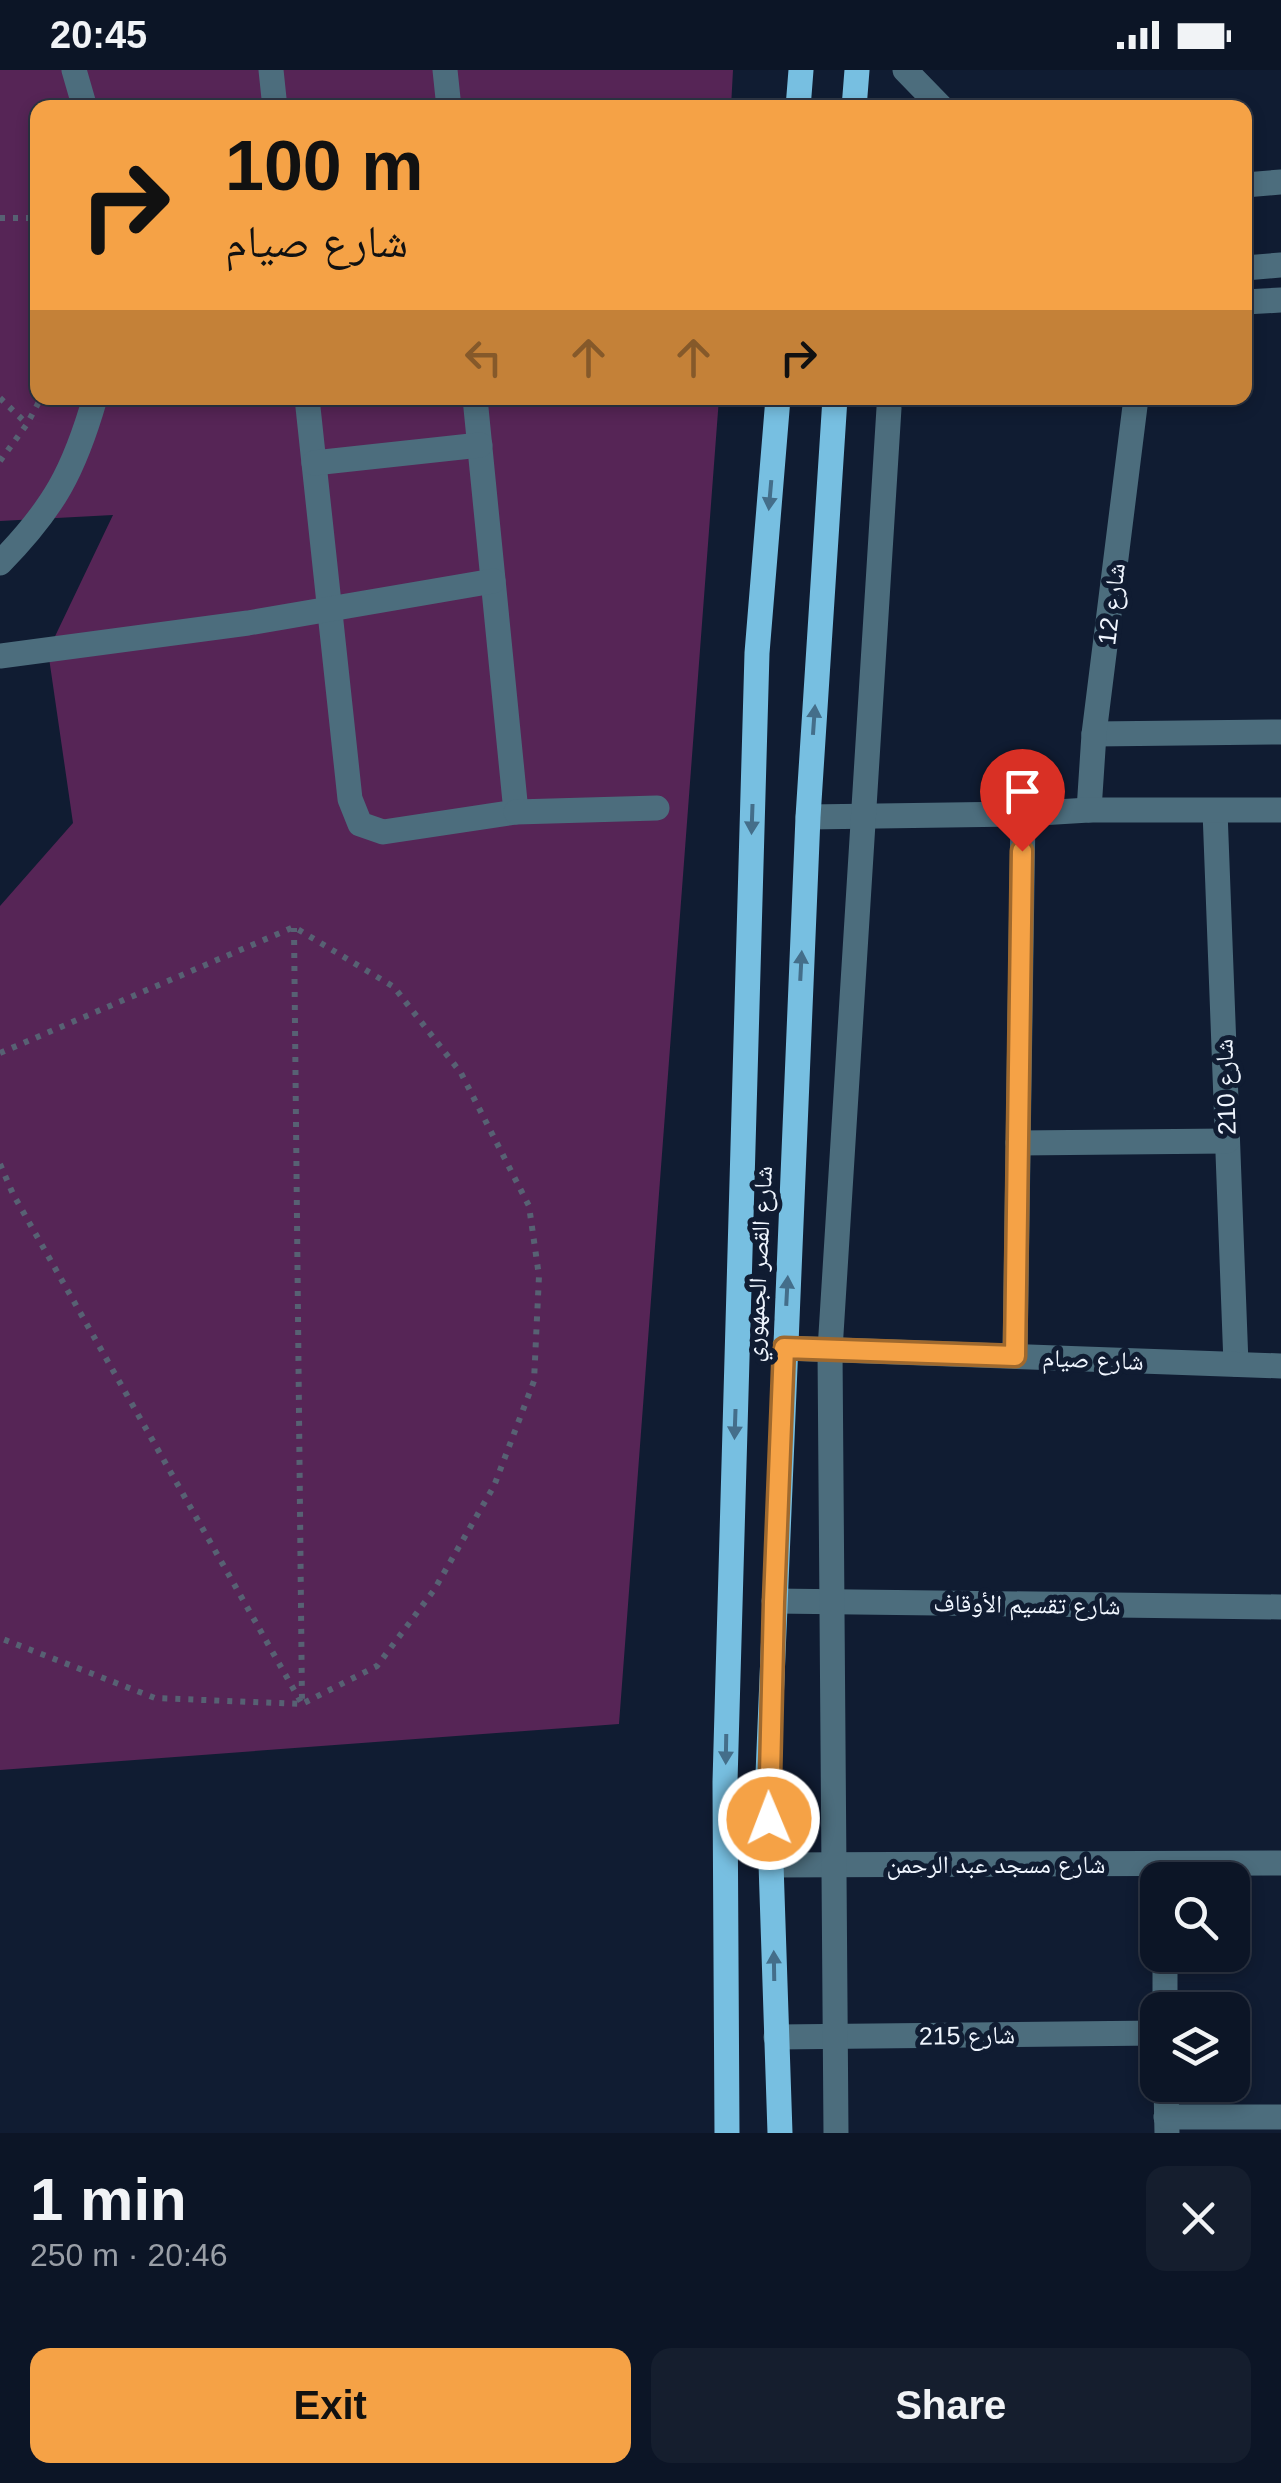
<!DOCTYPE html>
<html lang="en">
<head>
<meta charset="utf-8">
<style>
	:root { --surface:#0c1526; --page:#151e2e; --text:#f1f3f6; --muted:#9a9fa7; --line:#2c3443; --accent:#f5a246 }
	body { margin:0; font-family:Helvetica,"Noto Naskh Arabic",sans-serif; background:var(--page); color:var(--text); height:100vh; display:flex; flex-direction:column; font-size:38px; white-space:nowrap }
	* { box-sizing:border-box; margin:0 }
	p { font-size:32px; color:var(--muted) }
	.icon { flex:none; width:55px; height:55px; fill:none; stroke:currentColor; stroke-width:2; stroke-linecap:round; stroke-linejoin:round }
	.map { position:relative; height:2063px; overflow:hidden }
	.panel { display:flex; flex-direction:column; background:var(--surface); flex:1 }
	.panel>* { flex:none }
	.hud { position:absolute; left:30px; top:30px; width:1222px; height:305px; border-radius:20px; box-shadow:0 5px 15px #0003,0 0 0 2px var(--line); background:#f5a246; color:#111; overflow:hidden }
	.fabs { position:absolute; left:1140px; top:1792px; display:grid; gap:20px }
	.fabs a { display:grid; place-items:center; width:110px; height:110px; border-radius:20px; background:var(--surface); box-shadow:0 5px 15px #0003,0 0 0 2px var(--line); font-size:50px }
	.pin { position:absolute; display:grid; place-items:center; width:85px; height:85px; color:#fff; margin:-102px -42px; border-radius:50% 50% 50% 0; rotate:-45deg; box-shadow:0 0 10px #0007 }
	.pin .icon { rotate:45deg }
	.me { position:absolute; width:110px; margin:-55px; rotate:359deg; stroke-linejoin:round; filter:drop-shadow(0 0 8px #0008) }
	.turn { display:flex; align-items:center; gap:35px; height:210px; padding:0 30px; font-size:45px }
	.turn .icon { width:130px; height:130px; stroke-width:2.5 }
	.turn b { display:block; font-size:70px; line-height:85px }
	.lanes { display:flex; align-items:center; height:95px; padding:0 30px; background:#0003; justify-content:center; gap:50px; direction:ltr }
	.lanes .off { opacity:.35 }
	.round { display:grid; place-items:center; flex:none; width:105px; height:105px; border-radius:20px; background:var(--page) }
	.headline { display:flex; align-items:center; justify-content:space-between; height:170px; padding:0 30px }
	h1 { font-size:60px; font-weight:600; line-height:75px }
	.cta { display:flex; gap:20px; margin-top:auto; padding:20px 30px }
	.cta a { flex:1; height:115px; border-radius:20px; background:var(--accent); color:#111; font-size:40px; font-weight:600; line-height:115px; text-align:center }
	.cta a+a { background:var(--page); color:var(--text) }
	.status { display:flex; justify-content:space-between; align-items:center; height:70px; padding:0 50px; background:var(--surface); direction:ltr }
	.status svg { height:28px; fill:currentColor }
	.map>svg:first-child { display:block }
	.green { fill:#562556 }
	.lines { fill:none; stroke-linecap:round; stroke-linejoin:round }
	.path { stroke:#576173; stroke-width:6; stroke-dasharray:5 8; stroke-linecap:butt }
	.minor { stroke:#4c6d7d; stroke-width:25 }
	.major { stroke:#77bfe1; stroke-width:25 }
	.oneway { fill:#446e8a }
	.route-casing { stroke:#9f692e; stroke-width:25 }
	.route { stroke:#f5a246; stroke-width:18 }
	.labels { text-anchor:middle; stroke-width:10; stroke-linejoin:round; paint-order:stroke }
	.street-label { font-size:25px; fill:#eff5fe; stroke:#101c32 }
</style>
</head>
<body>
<div class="status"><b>20:45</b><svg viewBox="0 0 49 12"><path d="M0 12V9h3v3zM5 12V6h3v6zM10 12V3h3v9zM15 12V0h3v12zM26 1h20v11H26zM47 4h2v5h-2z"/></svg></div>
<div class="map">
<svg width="1281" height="2063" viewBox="0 0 1281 2063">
	<rect width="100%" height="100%" fill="#101c32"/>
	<polygon class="green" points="0,0 733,0 731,37 38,38 38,328 719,328 619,1654 0,1700 0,836 73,753 48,581 113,445 0,451"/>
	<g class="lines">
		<g class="path">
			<polyline points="0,148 38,148"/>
			<polyline points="0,328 27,354"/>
			<polyline points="0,391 27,354 41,328"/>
			<polyline points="0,983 294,857 394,917 461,1003 529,1136 539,1206 534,1311 494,1416 434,1520 377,1596 302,1634 155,1628 0,1568"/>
			<polyline points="0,1094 13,1124 302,1634 294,858"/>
		</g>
		<g class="minor">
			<polyline points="74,0 85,38"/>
			<polyline points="271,0 275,38"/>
			<polyline points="445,0 449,38"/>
			<polyline points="905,0 942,38"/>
			<polyline points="1245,115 1281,112"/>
			<polyline points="1245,198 1281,195"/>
			<polyline points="1245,232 1281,230"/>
			<polyline points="307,328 350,729 360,754 383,762 516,742 475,328"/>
			<polyline points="314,393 480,375"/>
			<path d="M0,493C54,438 74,401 95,328"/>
			<polyline points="0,586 248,553 493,511"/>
			<polyline points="1094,664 1281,662"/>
			<polyline points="1089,740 1094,664 1136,328"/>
			<polyline points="1215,741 1236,1294"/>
			<polyline points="516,742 657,738"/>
			<polyline points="808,747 1023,744 1089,740 1281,740"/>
			<polyline points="1018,1073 1227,1071"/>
			<polyline points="784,1278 1281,1296"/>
			<polyline points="1015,1286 1023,744"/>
			<polyline points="774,1531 1281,1537"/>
			<polyline points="772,1795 1281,1793"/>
			<polyline points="1165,1885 1165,1940"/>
			<polyline points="776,1967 1158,1963"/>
			<polyline points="1166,2015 1167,2063"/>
			<polyline points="1166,2047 1281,2047"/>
			<polyline points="836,2063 830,1280 889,338"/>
		</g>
		<g class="major">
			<polyline points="798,38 801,0"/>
			<polyline points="854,38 857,0"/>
			<polyline points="727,2063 725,1712 757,583 778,328"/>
			<polyline points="780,2063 768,1704 808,747 835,328"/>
		</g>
	</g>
	<defs><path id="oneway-solid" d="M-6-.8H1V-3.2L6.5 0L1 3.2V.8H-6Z" transform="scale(2.5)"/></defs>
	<g class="oneway">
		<use href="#oneway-solid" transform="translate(770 425) rotate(95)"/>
		<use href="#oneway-solid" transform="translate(814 650) rotate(-86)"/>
		<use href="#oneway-solid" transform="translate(752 749) rotate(92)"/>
		<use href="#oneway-solid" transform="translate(801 896) rotate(-87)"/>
		<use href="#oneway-solid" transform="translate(787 1221) rotate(-87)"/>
		<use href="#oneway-solid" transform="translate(735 1354) rotate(92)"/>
		<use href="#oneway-solid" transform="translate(726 1679) rotate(91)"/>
		<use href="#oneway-solid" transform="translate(774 1896) rotate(-91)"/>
	</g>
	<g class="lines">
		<defs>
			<polyline id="route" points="769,1749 774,1532 784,1278 1015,1286 1022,781"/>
		</defs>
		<use href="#route" class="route-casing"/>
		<use href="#route" class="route"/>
	</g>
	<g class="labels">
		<g class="street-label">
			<text transform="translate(1111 534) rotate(-83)" y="9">شارع 12</text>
			<text transform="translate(1225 1017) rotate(-92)" y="9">شارع 210</text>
			<text transform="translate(758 1194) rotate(-87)" y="9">شارع القصر الجمهوري</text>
			<text transform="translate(1093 1289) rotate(2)" y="9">شارع صيام</text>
			<text transform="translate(1027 1534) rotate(1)" y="9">شارع تقسيم الأوقاف</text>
			<text x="996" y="1803">شارع مسجد عبد الرحمن</text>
			<text transform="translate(967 1965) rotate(-1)" y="9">شارع 215</text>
		</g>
	</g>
</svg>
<div class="fabs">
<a><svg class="icon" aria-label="search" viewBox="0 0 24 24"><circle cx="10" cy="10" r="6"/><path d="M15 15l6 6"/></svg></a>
<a><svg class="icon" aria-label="layers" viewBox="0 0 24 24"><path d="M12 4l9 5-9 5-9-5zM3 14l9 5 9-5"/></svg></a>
</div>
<div class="pin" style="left:1022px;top:781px;background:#d93025"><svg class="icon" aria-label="arrive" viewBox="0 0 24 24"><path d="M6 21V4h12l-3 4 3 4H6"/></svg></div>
<svg class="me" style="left:769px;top:1749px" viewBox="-20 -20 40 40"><circle r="17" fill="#f5a246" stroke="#fff" stroke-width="3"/><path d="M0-11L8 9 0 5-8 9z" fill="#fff"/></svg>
<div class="hud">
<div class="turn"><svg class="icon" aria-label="right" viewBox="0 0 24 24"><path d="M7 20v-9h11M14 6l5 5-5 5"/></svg><div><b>100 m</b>شارع صيام</div></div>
<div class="lanes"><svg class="icon off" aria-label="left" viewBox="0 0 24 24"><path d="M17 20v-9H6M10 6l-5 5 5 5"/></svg><svg class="icon off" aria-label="ahead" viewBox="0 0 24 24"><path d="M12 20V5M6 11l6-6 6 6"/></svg><svg class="icon off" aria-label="ahead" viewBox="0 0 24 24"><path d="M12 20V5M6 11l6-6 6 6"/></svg><svg class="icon" aria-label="right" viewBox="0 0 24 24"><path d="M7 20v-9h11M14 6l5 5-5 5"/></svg></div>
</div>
</div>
<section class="panel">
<div class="headline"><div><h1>1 min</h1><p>250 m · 20:46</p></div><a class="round"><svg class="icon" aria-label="close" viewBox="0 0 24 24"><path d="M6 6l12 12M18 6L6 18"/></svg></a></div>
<div class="cta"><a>Exit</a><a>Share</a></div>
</section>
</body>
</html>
